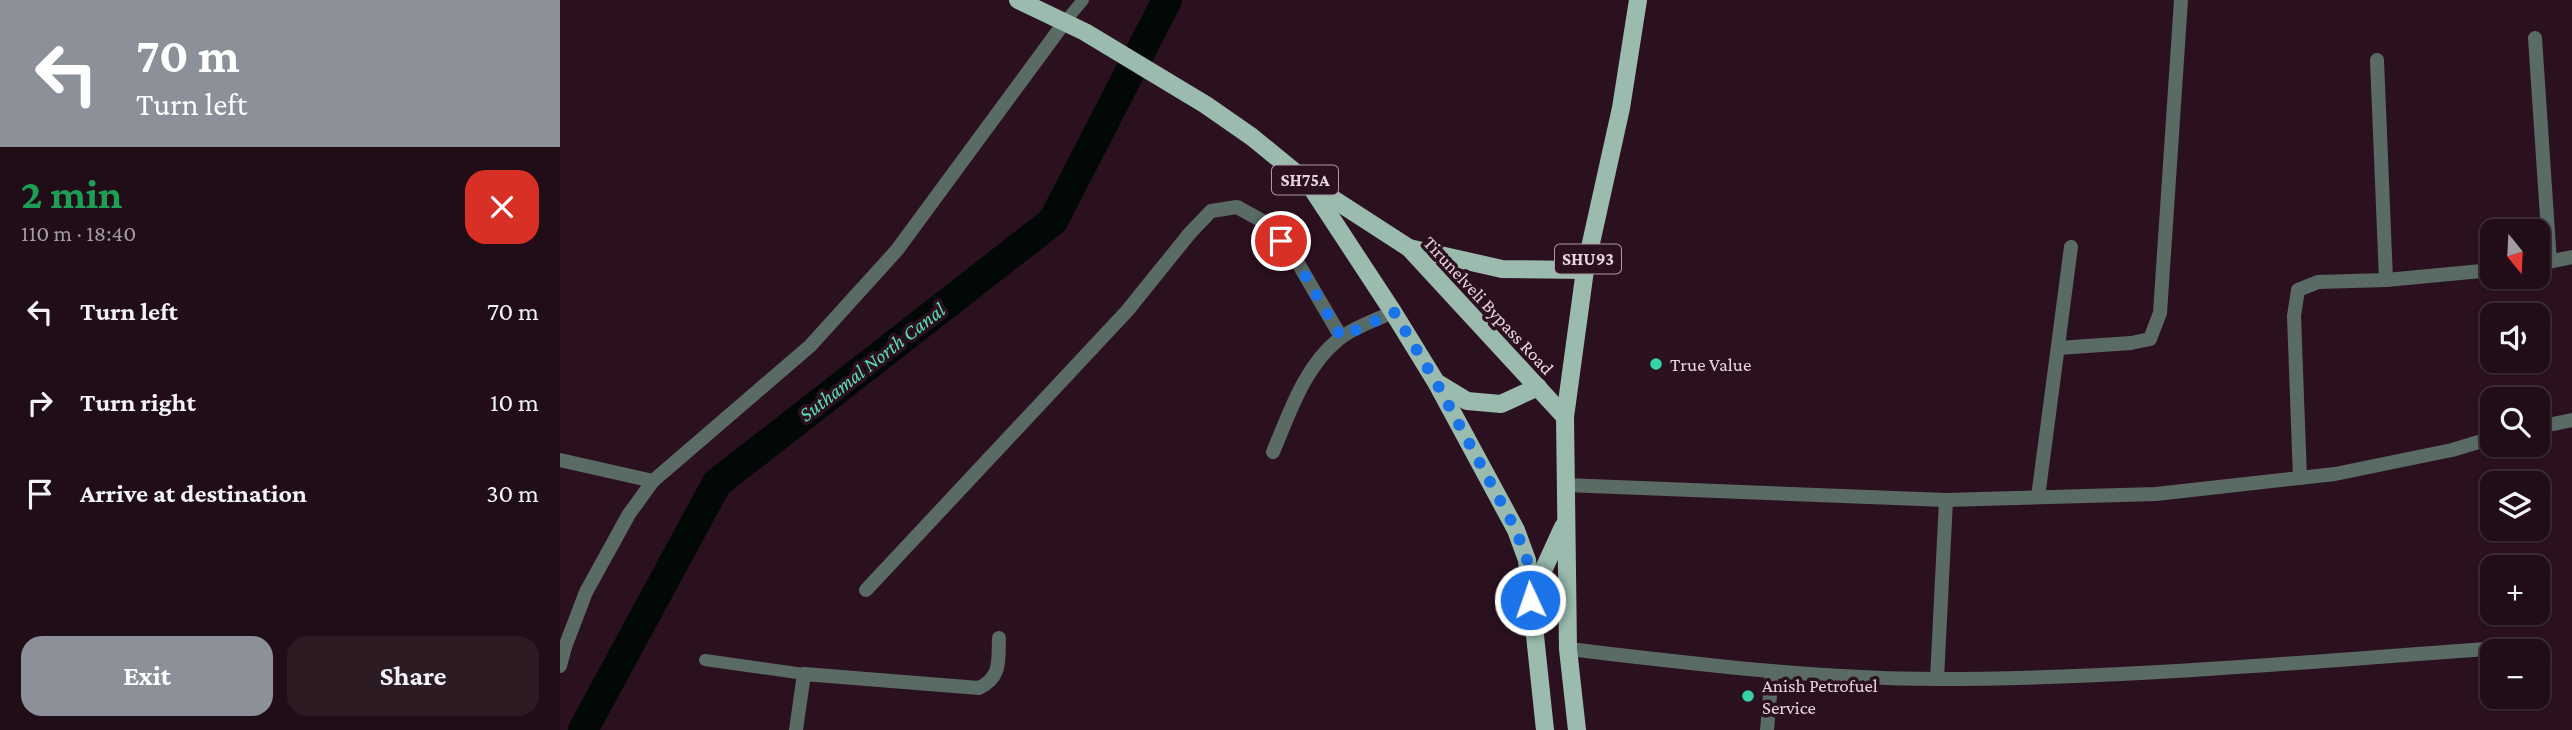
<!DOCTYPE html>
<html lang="en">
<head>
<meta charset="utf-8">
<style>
	:root { --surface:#200d17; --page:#2d1b24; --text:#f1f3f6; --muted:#a29ca1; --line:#3d2d36; --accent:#8c9099 }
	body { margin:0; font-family:"Crimson Pro",serif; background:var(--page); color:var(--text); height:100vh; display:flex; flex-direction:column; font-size:26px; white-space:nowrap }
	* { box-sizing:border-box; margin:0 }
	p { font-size:23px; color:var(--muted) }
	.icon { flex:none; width:38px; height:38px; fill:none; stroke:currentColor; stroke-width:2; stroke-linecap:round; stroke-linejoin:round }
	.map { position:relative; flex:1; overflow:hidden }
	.drawer { display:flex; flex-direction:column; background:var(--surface); width:560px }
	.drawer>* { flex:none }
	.hud { background:#8c9099; color:#fff; overflow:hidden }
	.needle { width:46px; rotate:162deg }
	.buttons { position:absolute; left:1920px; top:219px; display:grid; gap:14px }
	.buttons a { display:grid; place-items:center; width:70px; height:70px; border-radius:14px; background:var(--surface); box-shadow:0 2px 5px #0004,0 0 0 2px var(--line); font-size:35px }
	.pin { position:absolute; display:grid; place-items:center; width:60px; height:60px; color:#fff; margin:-30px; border:4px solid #fff; border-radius:50%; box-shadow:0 2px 7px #0007 }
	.me { position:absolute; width:77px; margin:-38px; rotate:357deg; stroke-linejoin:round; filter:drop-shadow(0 0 5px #0008) }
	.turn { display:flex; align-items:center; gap:24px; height:147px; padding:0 21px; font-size:32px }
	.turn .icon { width:91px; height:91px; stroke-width:2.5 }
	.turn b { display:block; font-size:49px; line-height:60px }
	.round { display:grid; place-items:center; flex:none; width:74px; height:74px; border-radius:21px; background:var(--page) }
	.overview { display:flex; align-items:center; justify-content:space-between; height:119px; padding:0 21px }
	h1 { font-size:42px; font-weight:700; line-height:52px; color:#1e9e55 }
	.action { display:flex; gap:14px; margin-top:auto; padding:14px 21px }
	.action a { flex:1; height:80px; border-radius:21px; background:var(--accent); color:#fff; font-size:28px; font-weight:700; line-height:80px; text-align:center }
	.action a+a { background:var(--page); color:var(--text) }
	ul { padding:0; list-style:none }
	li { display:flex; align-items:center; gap:21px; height:91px; padding:0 21px }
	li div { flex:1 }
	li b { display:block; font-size:26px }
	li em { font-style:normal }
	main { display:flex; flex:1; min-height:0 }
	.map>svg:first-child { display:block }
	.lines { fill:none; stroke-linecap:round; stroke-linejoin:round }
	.canal { stroke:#010805; stroke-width:30 }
	.service { stroke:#5a6a64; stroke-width:12 }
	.minor { stroke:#5a6a64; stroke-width:14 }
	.primary { stroke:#9abbae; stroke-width:18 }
	.route { stroke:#1a73e8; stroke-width:12; stroke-dasharray:0 21.6 }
	.poi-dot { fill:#35d4a7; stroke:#2b111f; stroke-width:2.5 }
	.labels { text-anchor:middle; stroke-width:7; stroke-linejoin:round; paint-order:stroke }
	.shield { fill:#2b111f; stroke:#af9aa4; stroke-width:2 }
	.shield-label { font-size:18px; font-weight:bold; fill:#e8d4dd }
	.street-label { font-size:19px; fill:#e8d4dd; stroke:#2b111f }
	.poi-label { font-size:19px; fill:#e8d4dd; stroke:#2b111f; text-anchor:start }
	.water-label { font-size:21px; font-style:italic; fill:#5adeb4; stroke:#2b111f }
</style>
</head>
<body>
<main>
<section class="drawer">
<div class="hud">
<div class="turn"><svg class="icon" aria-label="left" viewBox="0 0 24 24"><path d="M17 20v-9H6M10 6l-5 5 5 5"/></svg><div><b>70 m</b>Turn left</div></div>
</div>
<div class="overview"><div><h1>2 min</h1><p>110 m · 18:40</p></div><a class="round" style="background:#d93025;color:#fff"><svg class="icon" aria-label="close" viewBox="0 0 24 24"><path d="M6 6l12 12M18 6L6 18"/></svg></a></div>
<ul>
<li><svg class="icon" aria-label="left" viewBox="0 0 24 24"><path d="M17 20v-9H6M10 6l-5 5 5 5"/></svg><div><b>Turn left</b></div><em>70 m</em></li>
<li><svg class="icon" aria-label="right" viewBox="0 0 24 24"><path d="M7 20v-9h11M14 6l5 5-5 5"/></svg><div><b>Turn right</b></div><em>10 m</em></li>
<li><svg class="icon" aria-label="arrive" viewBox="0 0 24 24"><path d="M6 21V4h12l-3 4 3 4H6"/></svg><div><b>Arrive at destination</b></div><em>30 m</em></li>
</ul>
<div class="action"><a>Exit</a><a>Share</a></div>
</section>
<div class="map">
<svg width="2012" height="730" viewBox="0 0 2012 730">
	<rect width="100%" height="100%" fill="#2b111f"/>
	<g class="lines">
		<polyline class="canal" points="23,730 157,483 493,221 607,0"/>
		<g class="service">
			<polyline points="504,23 523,0"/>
			<polyline points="145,660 244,674"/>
		</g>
		<g class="minor">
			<polyline points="1975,38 1990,262"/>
			<polyline points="1817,60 1826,280"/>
			<polyline points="1978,264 2012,257"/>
			<polyline points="1498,348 1571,343 1590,339 1600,313 1621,0"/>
			<polyline points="1978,427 2012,420"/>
			<path d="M713,452C730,412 744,367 779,339C794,327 816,320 833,312"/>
			<polyline points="0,460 93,481"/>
			<polyline points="1740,478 1734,316 1738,290 1758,282 1826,280 1932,270"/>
			<polyline points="1005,485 1386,500 1596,494 1775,474 1892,450 1932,438"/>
			<polyline points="1478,497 1511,247"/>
			<polyline points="306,590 567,311 630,233 651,211 677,207 708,224 735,258 781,337"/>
			<path d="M1008,649C1130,663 1253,679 1377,679C1560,679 1743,662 1926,649"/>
			<polyline points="0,666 5,647 26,592 69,514 93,481 250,346 337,250 504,23"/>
			<polyline points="1377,679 1386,500"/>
			<path d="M236,730L244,674L419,688C442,677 438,660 439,638"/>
			<polyline points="1207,730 1212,672"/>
		</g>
		<g class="primary">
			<polyline points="458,0 525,32 646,105 692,137 747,182 849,248 1005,417"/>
			<polyline points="751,187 833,312 876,382 956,530 967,560 985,730"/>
			<polyline points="849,248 942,269 1025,270"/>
			<polyline points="879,384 907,401 941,404 978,387"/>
			<polyline points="971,597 1003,527"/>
			<polyline points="1017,730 1008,649 1005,417 1025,270 1061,108 1078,0"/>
		</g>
	</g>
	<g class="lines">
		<polyline class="route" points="721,241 735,258 781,337 834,312 876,382 956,530 967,560 970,600"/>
	</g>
	<g class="poi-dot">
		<circle cx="1096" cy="364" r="7"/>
		<circle cx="1188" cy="696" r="7"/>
	</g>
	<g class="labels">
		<g class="shield">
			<rect x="712" y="165.5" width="66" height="29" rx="5"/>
			<rect x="995" y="244.5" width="66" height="29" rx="5"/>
		</g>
		<g class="shield-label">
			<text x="745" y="186">SH75A</text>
			<text x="1028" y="265">SHU93</text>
		</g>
		<g class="street-label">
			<text transform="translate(929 305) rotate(47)" y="7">Tirunelveli Bypass Road</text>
		</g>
		<g class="poi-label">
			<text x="1110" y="371">True Value</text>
			<text x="1202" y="692">Anish Petrofuel<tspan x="1202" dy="22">Service</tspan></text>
		</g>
		<g class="water-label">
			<text transform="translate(312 362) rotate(-38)" y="7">Suthamal North Canal</text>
		</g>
	</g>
</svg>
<div class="buttons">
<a><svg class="needle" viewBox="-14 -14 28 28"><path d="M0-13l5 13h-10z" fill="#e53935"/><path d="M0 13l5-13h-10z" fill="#a29ca1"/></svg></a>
<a><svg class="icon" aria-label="sound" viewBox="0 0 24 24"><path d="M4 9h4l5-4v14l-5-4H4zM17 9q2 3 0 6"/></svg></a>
<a><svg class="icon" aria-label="search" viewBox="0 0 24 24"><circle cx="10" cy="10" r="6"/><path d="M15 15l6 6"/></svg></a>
<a><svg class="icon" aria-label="layers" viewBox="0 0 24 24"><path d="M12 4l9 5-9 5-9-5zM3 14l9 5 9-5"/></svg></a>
<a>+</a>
<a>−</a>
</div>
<div class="pin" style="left:721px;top:241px;background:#d93025"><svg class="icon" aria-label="arrive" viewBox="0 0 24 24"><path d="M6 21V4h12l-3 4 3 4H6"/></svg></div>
<svg class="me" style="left:970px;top:600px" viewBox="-20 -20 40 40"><circle r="17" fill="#1a73e8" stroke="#fff" stroke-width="3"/><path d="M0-11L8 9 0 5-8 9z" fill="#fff"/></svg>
</div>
</main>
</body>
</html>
